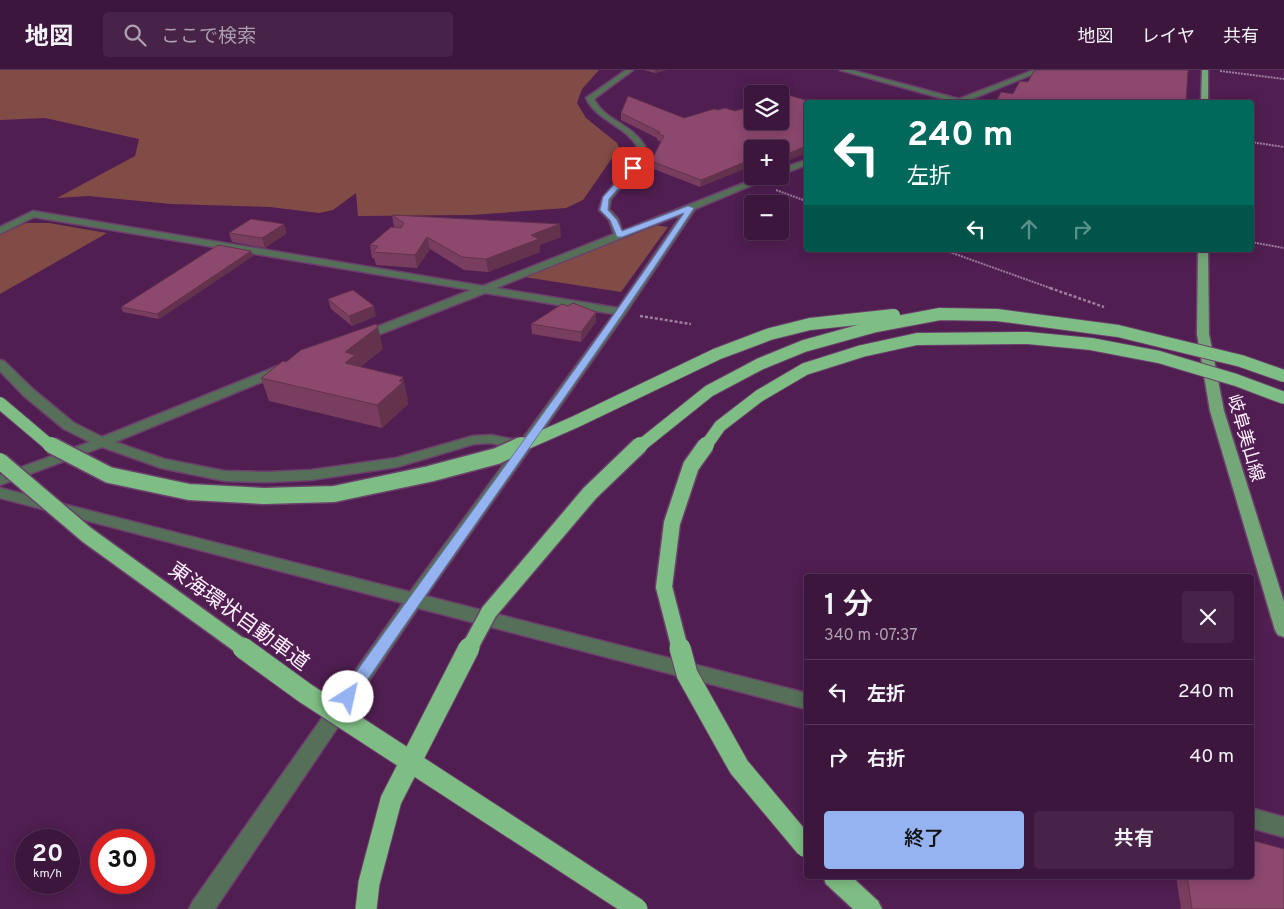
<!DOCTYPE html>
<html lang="ja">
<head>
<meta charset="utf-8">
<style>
	:root { --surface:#3c163d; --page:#472348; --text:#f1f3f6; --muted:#ac9fb0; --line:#553557; --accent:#95b2f1 }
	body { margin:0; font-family:Overpass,"Noto Sans JP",sans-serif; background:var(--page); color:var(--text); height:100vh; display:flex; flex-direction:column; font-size:19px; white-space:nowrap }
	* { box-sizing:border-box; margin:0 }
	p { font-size:16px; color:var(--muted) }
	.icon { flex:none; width:28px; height:28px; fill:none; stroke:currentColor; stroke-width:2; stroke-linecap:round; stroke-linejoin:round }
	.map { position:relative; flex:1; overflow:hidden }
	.drawer { position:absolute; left:804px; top:504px; width:450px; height:305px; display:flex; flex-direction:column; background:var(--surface); border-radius:5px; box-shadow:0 2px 12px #0003,0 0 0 1px var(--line) }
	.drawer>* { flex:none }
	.hud { position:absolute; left:804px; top:30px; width:450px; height:152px; border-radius:5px; box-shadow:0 2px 12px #0003,0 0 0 1px var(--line); background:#00695c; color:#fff; overflow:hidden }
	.tools { position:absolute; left:744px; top:15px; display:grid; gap:10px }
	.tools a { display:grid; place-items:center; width:45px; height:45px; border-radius:5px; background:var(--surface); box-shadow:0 2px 12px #0003,0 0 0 1px var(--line); font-size:25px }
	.speed { position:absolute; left:15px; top:759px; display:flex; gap:10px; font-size:25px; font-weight:700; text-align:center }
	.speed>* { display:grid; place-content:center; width:65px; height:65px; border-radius:50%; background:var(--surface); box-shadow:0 2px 12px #0003,0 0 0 1px var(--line); line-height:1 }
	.speed small { font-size:12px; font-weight:400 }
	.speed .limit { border:8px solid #d22; background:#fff; color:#111 }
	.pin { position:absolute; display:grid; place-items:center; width:42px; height:42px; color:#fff; margin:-21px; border-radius:10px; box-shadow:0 2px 8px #0006 }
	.me { position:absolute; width:55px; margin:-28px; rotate:35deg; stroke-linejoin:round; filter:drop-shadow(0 0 4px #0008) }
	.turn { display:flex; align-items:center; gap:18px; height:105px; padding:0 20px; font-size:22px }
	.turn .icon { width:65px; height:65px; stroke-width:2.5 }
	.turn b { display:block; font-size:35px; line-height:42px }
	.lanes { display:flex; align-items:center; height:48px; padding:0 20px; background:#0003; justify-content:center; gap:25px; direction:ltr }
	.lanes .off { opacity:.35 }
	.round { display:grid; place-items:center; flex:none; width:52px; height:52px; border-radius:5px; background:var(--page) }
	.overview { display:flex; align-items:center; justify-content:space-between; height:85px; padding:0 20px }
	h1 { font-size:30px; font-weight:600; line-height:38px }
	.cta { display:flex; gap:10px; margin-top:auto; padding:10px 20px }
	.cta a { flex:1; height:58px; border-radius:5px; background:var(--accent); color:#111; font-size:20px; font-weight:600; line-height:58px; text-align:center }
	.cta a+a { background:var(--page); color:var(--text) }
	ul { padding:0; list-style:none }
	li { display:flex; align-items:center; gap:15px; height:65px; padding:0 20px; border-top:1px solid var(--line) }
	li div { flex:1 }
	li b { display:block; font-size:19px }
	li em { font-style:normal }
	header { display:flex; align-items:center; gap:30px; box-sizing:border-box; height:70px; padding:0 25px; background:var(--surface); border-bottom:1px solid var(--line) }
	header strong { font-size:24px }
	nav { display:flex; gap:28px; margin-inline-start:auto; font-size:18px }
	.search { width:350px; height:45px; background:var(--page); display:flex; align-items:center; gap:12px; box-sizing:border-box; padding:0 18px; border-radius:5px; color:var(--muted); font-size:19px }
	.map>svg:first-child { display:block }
	.green { fill:#824c46 }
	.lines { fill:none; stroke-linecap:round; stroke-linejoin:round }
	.minor-casing { stroke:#6c406d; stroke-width:3 }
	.major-casing { stroke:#6c406d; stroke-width:3 }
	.highway-casing { stroke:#6c406d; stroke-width:3 }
	.path-far1 { stroke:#9e7d9f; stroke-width:2; stroke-dasharray:2 1; stroke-linecap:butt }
	.path { stroke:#9e7d9f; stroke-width:2.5; stroke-dasharray:3 2; stroke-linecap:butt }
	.minor { fill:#566f58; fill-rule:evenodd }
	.major { fill:#73a778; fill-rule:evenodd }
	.highway { fill:#7ebd84; fill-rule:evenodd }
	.highway-bridge-far2-casing { stroke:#6c406d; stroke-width:14; stroke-linecap:butt }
	.highway-bridge-far1-casing { stroke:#6c406d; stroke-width:19; stroke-linecap:butt }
	.highway-bridge-casing { stroke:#6c406d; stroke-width:23; stroke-linecap:butt }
	.highway-bridge-far2 { stroke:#7ebd84; stroke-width:12 }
	.highway-bridge-far1 { stroke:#7ebd84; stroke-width:16 }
	.highway-bridge { stroke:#7ebd84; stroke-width:21 }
	.wall { fill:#793e5f }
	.shaded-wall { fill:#63324d }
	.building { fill:#8d486e; stroke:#63324d }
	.route { fill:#95b2f1; stroke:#61749d }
	.labels { text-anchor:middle; stroke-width:5; stroke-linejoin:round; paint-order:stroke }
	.street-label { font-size:18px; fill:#fdf0fd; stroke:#501e51 }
	.near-street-label { font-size:21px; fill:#fdf0fd; stroke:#501e51 }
</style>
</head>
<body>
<header>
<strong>地図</strong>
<div class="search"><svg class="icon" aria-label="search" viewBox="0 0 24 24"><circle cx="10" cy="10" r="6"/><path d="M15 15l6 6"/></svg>ここで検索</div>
<nav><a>地図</a><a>レイヤ</a><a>共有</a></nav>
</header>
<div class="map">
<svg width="1284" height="839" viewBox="0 0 1284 839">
	<rect width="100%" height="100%" fill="#501e51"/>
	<g class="green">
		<polygon points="0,0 599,0 582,19 577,33 586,48 617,73 619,78 583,130 566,138 471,145 358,146 356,123 333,140 319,143 270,137 171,134 88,126 57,128 135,86 139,69 45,48 0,50"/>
		<polygon points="26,153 49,153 107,163 0,224 0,165"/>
		<polygon points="654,155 668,157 621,222 524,207"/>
	</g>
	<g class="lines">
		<defs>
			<g id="minor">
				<path d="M626,0H633L594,29C605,51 631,53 645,76L637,98L611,129L609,139L618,149L622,161L762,106H774L695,139L625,244L426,526L806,623V639L418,538L215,839H189L193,831L403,533L0,428V418L410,522L515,379L491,373L474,374L397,397L311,410L268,412L225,411L161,398L102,377L0,415V405L90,372L64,359L24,326L0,301V290L4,291L34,320L74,353L102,367L278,296H286L288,299L286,302L115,372L164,389L225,401L268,402L311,400L396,388L473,366L491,365L521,371L614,244L485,223L360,272L356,271L354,268L356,265L471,220L34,147L0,164V157L33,141L483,216L614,164L609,150L599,140L603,127L629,97L637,76C624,55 597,51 586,28ZM682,144L618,238L496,218Z"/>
				<polygon points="840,0 851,0 959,29 1034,0 1043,0 964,32 955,32"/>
				<polygon points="806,90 806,95 780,105 780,99"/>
				<polygon points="1251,738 1284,747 1284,767 1251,758"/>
			</g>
			<g id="major">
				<polygon points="1202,0 1208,0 1208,32 1201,32"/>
				<polygon points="1198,180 1208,180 1209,264 1224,341 1284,532 1284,567 1278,565 1275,560 1210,341 1197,264"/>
			</g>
			<polygon id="highway" points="823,806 851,806 878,831 882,839 853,839 826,814"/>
		</defs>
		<use href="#minor" class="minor-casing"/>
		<use href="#major" class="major-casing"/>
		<use href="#highway" class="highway-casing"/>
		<g class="path-far1">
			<polyline points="1220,1 1284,9"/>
			<polyline points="1251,72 1284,77"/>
			<polyline points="776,120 806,131"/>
			<polyline points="1251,172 1284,178"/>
			<polyline points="944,180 1053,219"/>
		</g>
		<g class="path">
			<polyline points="1050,218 1104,237"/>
			<polyline points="640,246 691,254"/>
		</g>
		<use href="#minor" class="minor"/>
		<use href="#major" class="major"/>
		<use href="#highway" class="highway"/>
		<defs>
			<g id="highway-bridge-far2">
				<polyline points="0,333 52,377"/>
				<polyline points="518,377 575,352 717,284 770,264 810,254 894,245"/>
				<polyline points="639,377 709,321 760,294 804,276 876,256 940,244 997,245 1118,261 1241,291 1284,306"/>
				<polyline points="705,377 720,356 759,326 805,299 862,281 917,269 1028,268 1091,274 1159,287 1236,310 1284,328"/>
			</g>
			<g id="highway-bridge-far1">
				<polyline points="51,375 109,405 189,422 264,426 334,424 429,404 497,386 521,375"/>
				<polyline points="0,391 87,465 245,579"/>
				<polyline points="469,579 489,542 590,423 640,375"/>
				<polyline points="680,579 664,517 672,453 691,396 706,375"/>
			</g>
			<g id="highway-bridge">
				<polyline points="243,578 305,623 637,839"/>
				<polyline points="680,578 687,604 739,697 806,777"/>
				<polyline points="366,839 369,813 391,730 469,578"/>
			</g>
		</defs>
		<use href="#highway-bridge-far2" class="highway-bridge-far2-casing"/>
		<use href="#highway-bridge-far1" class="highway-bridge-far1-casing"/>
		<use href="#highway-bridge" class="highway-bridge-casing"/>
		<use href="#highway-bridge-far2" class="highway-bridge-far2"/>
		<use href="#highway-bridge-far1" class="highway-bridge-far1"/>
		<use href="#highway-bridge" class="highway-bridge"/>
	</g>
	<g class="wall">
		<polygon points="644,0 666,0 655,3"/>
		<polygon points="806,32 806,85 752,79 700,117 651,98 651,91 661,72 657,70 657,68 621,50 621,43 684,48 718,40 735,41"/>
		<polygon points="392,145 561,167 540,175 540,182 488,202 464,200 430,179 417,198 376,195 374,188 372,188 370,175 394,157"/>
		<polygon points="229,163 287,163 265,178 232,172"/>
		<polygon points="251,181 253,186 159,249 123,242 121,237"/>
		<polygon points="328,229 376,246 352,256 331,239"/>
		<polygon points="568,236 596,252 581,272 532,264 531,254"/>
		<polygon points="383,279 360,297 408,329 407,330 408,334 382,358 269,331 261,308 286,292"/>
		<polygon points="1176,806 1251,806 1284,839 1181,839"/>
	</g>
	<g class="shaded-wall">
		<polygon points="655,0 666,0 655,3"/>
		<polygon points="804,77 804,84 780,94 780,87"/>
		<polygon points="752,89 752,96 700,117 701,110"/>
		<polygon points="284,154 287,163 265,178 262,168"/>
		<polygon points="560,154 561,167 540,175 540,182 488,202 486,189 531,165"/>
		<polygon points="427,167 430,179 417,198 415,185"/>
		<polygon points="251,181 253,186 159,249 157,244"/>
		<polygon points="374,236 376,246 352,256 349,246"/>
		<polygon points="596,242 596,252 581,272 581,262"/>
		<polygon points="378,257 383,279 359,298 345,293 345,282"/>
		<polygon points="403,307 408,329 407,330 408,334 382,358 377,335"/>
	</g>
	<g class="building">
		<polygon points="1037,0 1188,0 1186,32 996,32 1001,22 1013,24 1020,11 1028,12 1034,1"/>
		<polygon points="788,25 812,32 806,32 806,78 804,77 780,87 780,79 752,79 752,89 701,110 651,91 664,66 657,63 660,62 621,43 628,26 684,48 714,39 718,40 725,38 735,41 752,36 752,51 780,51 780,28"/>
		<polygon points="392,145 560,154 531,165 539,169 486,189 462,187 427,167 415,185 373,182 378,176 370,175 391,157 401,158 404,153"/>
		<polygon points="251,149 284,154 262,168 229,163"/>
		<polygon points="218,175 251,181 157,244 121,237"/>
		<polygon points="353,220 374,236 349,246 328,229"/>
		<polygon points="573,233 596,242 581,262 531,254 562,234 568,236"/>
		<polygon points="376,254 378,257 345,282 355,285 345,293 403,307 399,311 403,312 377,335 261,308 283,291 286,292 301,280"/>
		<polygon points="1251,770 1284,779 1284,839 1192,839 1187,806 1251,806"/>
	</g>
	<path class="route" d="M631,96L636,98L609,129L608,140L617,150L622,161L688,136L694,138C584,305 465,465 353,631L348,633L342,631L340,627L342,622C455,462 574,306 684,143L622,167H617L610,150L600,140L603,127Z"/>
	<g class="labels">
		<g class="street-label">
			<text transform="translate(1246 368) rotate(74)" y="6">岐阜美山線</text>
		</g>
		<g class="near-street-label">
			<text transform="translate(239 546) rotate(36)" y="7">東海環状自動車道</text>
		</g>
	</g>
</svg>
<div class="tools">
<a><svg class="icon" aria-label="layers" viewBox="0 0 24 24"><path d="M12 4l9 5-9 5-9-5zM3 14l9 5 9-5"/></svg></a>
<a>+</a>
<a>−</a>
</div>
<div class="speed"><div>20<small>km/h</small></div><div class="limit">30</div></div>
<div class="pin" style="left:633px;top:98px;background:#d93025"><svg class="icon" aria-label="arrive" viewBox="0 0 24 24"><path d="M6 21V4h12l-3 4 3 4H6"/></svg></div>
<svg class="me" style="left:348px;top:627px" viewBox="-20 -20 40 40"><circle r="19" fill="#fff"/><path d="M0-13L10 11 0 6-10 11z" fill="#95b2f1"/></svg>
<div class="hud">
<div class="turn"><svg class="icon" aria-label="left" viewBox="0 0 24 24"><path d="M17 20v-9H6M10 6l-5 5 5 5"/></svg><div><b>240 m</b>左折</div></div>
<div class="lanes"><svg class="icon" aria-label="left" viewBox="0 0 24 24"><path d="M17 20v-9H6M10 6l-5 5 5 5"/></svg><svg class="icon off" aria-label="ahead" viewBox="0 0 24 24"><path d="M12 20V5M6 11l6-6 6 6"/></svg><svg class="icon off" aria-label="right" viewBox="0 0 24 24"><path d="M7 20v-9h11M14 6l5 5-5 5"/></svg></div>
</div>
<section class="drawer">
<div class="overview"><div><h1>1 分</h1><p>340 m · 07:37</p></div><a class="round"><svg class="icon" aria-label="close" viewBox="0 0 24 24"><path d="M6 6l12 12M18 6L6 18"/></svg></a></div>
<ul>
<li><svg class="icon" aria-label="left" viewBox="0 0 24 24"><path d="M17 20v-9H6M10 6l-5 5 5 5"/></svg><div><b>左折</b></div><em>240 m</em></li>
<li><svg class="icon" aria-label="right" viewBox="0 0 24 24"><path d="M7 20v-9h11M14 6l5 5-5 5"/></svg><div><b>右折</b></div><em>40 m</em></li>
</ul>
<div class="cta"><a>終了</a><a>共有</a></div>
</section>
</div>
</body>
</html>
